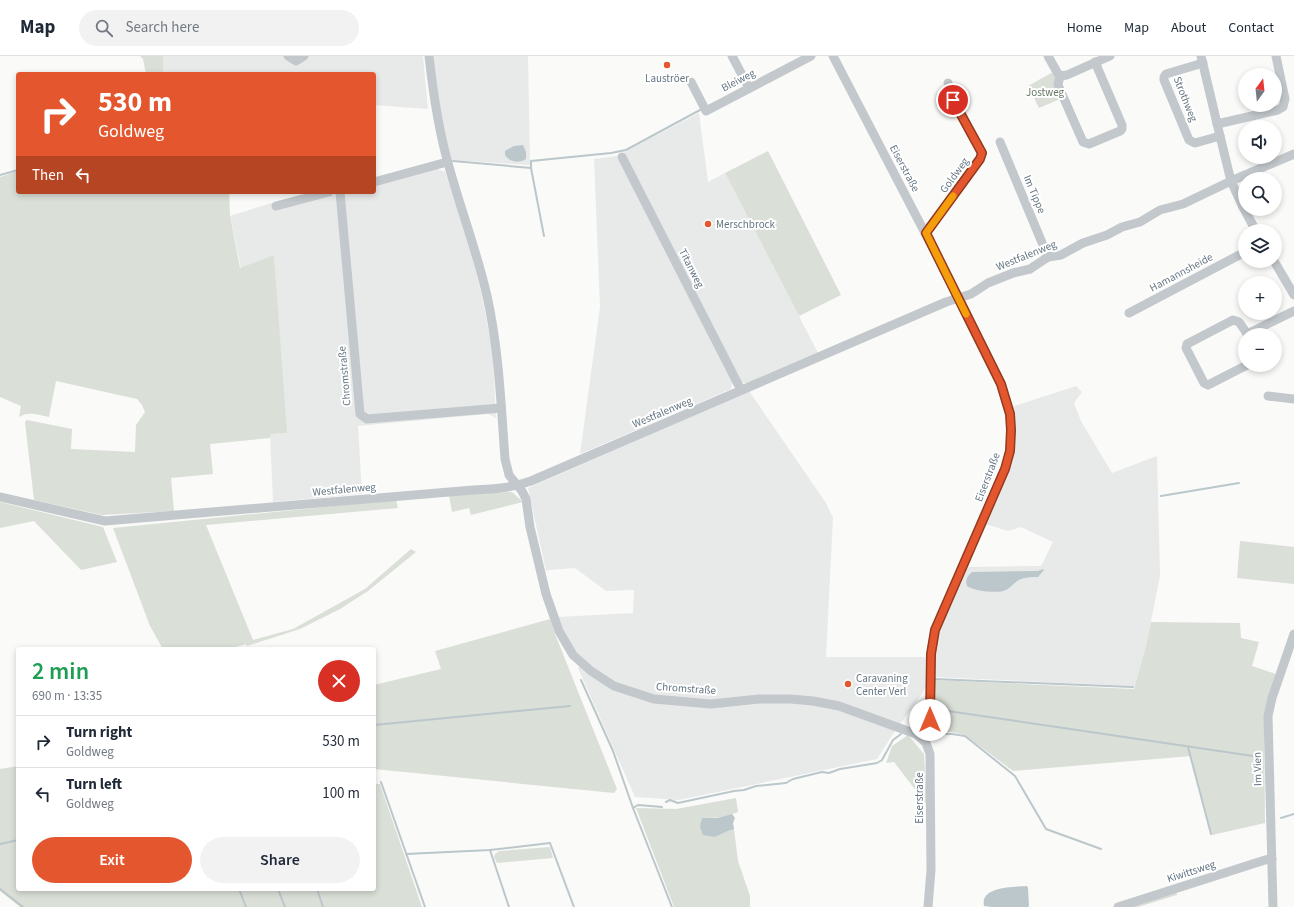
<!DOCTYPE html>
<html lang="en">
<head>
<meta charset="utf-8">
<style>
	:root { --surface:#fff; --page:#f2f2f3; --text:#1f2937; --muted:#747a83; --line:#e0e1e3; --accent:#e4572e }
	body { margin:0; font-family:"Source Sans 3",sans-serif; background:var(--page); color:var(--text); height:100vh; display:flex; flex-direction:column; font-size:15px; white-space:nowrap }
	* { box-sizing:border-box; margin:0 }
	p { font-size:13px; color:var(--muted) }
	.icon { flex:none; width:22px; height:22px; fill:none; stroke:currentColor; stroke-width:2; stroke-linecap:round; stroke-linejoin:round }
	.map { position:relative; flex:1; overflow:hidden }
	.panel { position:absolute; left:16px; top:591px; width:360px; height:244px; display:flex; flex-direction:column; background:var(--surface); border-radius:4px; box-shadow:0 2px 6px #0003 }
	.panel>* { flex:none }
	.top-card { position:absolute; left:16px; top:16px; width:360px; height:122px; border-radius:4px; box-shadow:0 2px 6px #0003; background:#e4572e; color:#fff; overflow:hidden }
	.needle { width:26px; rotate:15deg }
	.controls { position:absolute; left:1238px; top:12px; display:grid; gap:8px }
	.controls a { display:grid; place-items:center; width:44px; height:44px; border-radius:50%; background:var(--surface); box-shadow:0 2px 6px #0003; font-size:20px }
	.pin { position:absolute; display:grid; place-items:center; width:34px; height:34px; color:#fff; margin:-17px; border:2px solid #fff; border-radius:50%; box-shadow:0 1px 4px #0007 }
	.me { position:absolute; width:44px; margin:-22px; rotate:0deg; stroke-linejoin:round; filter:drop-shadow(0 0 3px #0008) }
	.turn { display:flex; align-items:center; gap:14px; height:84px; padding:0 16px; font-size:18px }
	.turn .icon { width:52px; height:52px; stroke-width:2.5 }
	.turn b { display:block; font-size:28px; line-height:34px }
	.then { display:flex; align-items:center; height:38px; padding:0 16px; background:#0003; gap:8px; font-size:15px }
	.round { display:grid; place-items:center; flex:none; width:42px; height:42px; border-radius:21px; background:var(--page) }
	.overview { display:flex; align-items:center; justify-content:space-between; height:68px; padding:0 16px }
	h1 { font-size:24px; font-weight:600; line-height:30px; color:#1e9e55 }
	.button { display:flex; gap:8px; margin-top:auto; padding:8px 16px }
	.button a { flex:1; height:46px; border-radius:24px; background:var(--accent); color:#fff; font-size:16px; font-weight:600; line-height:46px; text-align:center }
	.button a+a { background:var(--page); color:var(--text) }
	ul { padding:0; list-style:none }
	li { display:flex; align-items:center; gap:12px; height:52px; padding:0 16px; border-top:1px solid var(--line) }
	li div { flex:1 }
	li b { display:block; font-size:15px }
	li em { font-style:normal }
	header { display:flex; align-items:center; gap:24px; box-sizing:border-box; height:56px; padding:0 20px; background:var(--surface); border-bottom:1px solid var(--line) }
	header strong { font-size:19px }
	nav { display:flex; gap:22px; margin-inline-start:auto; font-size:14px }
	.search { width:280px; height:36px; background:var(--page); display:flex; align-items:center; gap:10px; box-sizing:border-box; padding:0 14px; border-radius:22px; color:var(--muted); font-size:15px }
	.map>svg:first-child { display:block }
	.built { fill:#e8e9e9 }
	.green { fill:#dadfd7 }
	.water { fill:#bbc7cb }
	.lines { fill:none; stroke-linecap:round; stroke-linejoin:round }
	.stream { stroke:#bbc7cb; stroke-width:2 }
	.minor { stroke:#c3c8cc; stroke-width:9 }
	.route-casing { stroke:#94391e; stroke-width:10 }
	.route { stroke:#e4572e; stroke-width:7 }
	.slow { stroke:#f59e0b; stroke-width:7 }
	.poi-dot { fill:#e4572e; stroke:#fff; stroke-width:1.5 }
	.labels { text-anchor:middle; stroke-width:4; stroke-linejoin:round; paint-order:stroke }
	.poi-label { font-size:11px; fill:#657683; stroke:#fff; text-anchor:start }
	.street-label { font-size:11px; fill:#657683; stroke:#fff }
	.park-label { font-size:11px; fill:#687a64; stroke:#fff }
</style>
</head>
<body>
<header>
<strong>Map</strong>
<div class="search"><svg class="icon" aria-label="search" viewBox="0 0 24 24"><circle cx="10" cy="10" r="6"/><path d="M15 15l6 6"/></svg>Search here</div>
<nav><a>Home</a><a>Map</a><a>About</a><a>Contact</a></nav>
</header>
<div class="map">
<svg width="1294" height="851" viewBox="0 0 1294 851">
	<rect width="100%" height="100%" fill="#fafaf8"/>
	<g class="built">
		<polygon points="163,0 423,0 428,53 374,49 374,18 163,18"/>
		<polygon points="433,0 528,0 530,109 450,104 439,58"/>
		<polygon points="699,57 708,126 725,117 818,297 747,328 741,326 623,97"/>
		<polygon points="617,100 733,326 731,333 580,398 600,251 594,103"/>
		<polygon points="436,112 445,116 468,184 482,240 493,298 496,362 488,358 358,370 362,438 273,446 270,378 286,377 274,199 241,212 230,160 281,144 283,151 342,136 374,136 374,128"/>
		<polygon points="1076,330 1082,336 1074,347 1081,365 1112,417 1157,400 1160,520 1146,590 1135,630 934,621 934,594 939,574 966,511 1041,510 1053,486 1021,471 1008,475 985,468 1007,422 1011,409 1013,395 1011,351"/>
		<polygon points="749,335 826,447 833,462 826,601 927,601 926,632 895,675 877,703 679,744 635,741 578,612 583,605 573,594 566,580 558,561 633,557 634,534 606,535 575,512 549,514 546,515 528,432"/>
	</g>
	<g class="green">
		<polygon points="140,0 163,0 163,18 146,18 143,3"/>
		<polygon points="1053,16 1056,22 1060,43 1039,52 1028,30"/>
		<polygon points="768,95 841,239 799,260 725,117"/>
		<path d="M18,115V136H229L230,160L240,212L274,199L287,377L270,378V382L210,388L213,418L171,422L174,455L102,459L34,444L25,366L27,364L72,373L71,393L135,396L136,369L145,356L142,349L137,343L56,325L49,361C39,359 28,355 19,361L21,350L0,341V121Z"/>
		<polygon points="512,436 523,446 471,459 469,452 452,456 449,439"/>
		<polygon points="396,444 398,452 206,469 253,584 293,573 365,533 411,493 416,496 368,535 340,553 300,573 247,590 246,588 229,593 163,593 150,570 113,472"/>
		<polygon points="0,446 103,471 117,506 81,514 34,465 0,472"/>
		<polygon points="1240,485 1294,491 1294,528 1237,522"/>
		<polygon points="550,563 555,578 617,733 614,737 374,713 374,629 441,613 435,595"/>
		<polygon points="1151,566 1240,567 1241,582 1259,586 1252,610 1276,618 1264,660 1265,767 1212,779 1191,700 1013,715 965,679 952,676 937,676 935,624 1134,633 1146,590"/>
		<polygon points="908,679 924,698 927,749 894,706 886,707 892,690"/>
		<polygon points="18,710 18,833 374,833 374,728 380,728 422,851 20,851 0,835 0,713"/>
		<path d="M736,742L738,756C726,761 715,762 702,762L715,781L728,775L734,773L738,805L750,840V851H674L636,752L676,753Z"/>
		<polygon points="550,791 553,802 497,807 494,801 495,798 499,795"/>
		<polygon points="1176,835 1177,839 1138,851 1123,851"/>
	</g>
	<g class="water">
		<path d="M523,89L526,96V103C518,108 510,106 505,99V95L514,90Z"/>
		<path d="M1043,513L1044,514L1038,521C1031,521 1022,521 1016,526C1013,528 1010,532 1006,534C999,538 973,535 967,530C965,523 967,521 972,516L1038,515Z"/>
		<polygon points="732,758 735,762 733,767 734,773 728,775 715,781 703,779 700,771 702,762 717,762"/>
		<path d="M1027,830L1028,832L1029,850L1028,851H992L984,850C980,830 1014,831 1027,830Z"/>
	</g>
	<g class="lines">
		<g class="stream">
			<polyline points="453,105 531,112"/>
			<polyline points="0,119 18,114"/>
			<polyline points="544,180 531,112 531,105 611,97 626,94 700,54"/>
			<polyline points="1161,440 1239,427"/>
			<polyline points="934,623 1133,631"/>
			<polyline points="581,624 613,695 633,752 672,851"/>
			<polyline points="934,650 941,654 1253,700"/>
			<polyline points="934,662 935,678 952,678 965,680 1015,720 1046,773 1101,793"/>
			<polyline points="374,669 570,650"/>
			<polyline points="1188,691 1211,778"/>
			<polyline points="381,726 425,851"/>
			<polyline points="666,746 670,744 678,747 734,735 744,734 756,730 786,727 793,723 822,716 829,717 840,713 877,707 882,704 893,684 901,678"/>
			<polyline points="633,752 638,749 662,751"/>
			<polyline points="1281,762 1294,758"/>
			<polyline points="0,788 18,784"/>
			<polyline points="490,794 509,851"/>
			<polyline points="406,798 490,794 550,787 574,851"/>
			<polyline points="0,833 23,851"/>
			<polyline points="239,833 246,851"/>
			<polyline points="278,833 285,851"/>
			<polyline points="317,833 323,851"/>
		</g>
		<g class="minor">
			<polyline points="288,0 296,5 304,0"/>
			<path d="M429,0C433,36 438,72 448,107C460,152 477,195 487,240C499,294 501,349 505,403L509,419L522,435L526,443L530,471L546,538L559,575L573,599L591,615L614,630L654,643L711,648L759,643H791L813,645L839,650L916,678L926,687L930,698L931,814L928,851"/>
			<polyline points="732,0 749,32"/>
			<polyline points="833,0 925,177 1001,328 1010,358 1011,373 1010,395 1005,413 935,574 931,598 930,664 921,681"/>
			<polyline points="1048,0 1057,16 1060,20 1058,29 1083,86 1089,88 1120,75 1122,73 1122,69 1095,6"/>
			<polyline points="1201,0 1220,80 1231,125 1243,151 1256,175"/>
			<polyline points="1203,7 1166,18 1164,21 1164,24 1189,84 1195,87 1220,80"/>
			<polyline points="1060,20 1067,19 1110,0"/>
			<polyline points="691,26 706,55 811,0"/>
			<polyline points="1217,68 1278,54 1283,51 1285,43 1276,0"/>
			<polyline points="1000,86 1048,201"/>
			<polyline points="622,101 741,334"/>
			<polyline points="374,126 447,106"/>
			<polyline points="340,136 360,358 367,363 501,352"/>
			<polyline points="276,150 329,136"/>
			<polyline points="925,177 980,103 982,97 953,44 948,27"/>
			<polyline points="1274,205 1294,239"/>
			<polyline points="1129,257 1245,196"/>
			<polyline points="1247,278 1294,255"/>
			<polyline points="1247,309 1208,329 1204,327 1186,292 1187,288 1233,264 1239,266 1248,279"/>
			<polyline points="1268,340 1294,343"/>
			<path d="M0,441L105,465L473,434C495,433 511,432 531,425L946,246L971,238L988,227L1013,217L1030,213L1048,201L1061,199L1083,187L1107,179L1122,171L1140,166L1160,154L1183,148L1231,125L1294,98"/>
			<polyline points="1118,851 1265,804 1272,803"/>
			<polyline points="1273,851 1268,660 1272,642 1294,578"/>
		</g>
	</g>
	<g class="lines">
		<defs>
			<polyline id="route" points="930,664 931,598 935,574 1005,413 1010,395 1011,374 1010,358 1001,328 926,177 980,103 982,97 953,44"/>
		</defs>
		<use href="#route" class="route-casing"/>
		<use href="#route" class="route"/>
		<polyline class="slow" points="953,140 926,177 966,258"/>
	</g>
	<g class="poi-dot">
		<circle cx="667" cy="9" r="4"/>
		<circle cx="708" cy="168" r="4"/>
		<circle cx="848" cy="628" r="4"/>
	</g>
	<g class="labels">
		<g class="poi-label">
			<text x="667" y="26" text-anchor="middle">Lauströer</text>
			<text x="716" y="172">Merschbrock</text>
			<text x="856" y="626">Caravaning<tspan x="856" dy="13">Center Verl</tspan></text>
		</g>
		<g class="street-label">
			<text transform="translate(738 24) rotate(-27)" y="4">Bleiweg</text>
			<text transform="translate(1186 43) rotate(68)" y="4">Strothweg</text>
			<text transform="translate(905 112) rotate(62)" y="4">Eiserstraße</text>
			<text transform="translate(954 119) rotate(-54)" y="4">Goldweg</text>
			<text transform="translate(1035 138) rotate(67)" y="4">Im Tippe</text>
			<text transform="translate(1026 199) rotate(-22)" y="4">Westfalenweg</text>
			<text transform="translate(692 212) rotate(63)" y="4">Titanweg</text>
			<text transform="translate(1181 216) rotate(-28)" y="4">Hamannsheide</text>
			<text transform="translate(344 320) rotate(-95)" y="4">Chromstraße</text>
			<text transform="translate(662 356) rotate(-23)" y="4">Westfalenweg</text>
			<text transform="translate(987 421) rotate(-69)" y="4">Eiserstraße</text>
			<text transform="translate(344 433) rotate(-5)" y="4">Westfalenweg</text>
			<text transform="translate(686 632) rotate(4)" y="4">Chromstraße</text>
			<text transform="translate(1257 713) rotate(-91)" y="4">Im Vien</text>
			<text transform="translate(919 742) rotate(-90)" y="4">Eiserstraße</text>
			<text transform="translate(1191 815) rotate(-18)" y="4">Kiwittsweg</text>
		</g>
		<g class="park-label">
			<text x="1045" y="40">Jostweg</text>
		</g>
	</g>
</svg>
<div class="controls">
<a><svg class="needle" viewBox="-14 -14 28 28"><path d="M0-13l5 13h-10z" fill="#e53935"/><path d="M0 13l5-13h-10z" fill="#747a83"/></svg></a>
<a><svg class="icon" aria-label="sound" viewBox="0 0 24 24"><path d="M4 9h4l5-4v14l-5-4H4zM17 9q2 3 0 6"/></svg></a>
<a><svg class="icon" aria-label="search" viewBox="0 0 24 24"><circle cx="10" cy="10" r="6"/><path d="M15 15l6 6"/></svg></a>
<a><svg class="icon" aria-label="layers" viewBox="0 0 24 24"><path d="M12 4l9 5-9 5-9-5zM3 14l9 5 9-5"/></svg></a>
<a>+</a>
<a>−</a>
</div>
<div class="pin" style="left:953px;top:44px;background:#d93025"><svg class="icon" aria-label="arrive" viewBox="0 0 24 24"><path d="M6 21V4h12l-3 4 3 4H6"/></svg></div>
<svg class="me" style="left:930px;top:664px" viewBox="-20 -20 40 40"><circle r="19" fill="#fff"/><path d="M0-13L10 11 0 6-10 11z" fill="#e4572e"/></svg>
<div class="top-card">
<div class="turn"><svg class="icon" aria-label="right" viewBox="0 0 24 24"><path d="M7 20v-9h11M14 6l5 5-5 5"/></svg><div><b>530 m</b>Goldweg</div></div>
<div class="then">Then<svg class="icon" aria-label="left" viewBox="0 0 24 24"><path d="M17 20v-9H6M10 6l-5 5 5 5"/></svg></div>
</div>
<section class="panel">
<div class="overview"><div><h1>2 min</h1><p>690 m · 13:35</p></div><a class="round" style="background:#d93025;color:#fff"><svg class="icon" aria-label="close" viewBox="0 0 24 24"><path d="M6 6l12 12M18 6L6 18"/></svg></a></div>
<ul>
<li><svg class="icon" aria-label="right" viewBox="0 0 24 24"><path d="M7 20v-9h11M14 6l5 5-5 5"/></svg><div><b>Turn right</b><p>Goldweg</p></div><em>530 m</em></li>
<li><svg class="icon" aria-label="left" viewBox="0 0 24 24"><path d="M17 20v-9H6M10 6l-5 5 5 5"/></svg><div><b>Turn left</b><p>Goldweg</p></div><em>100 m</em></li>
</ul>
<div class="button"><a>Exit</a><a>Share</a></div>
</section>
</div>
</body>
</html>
